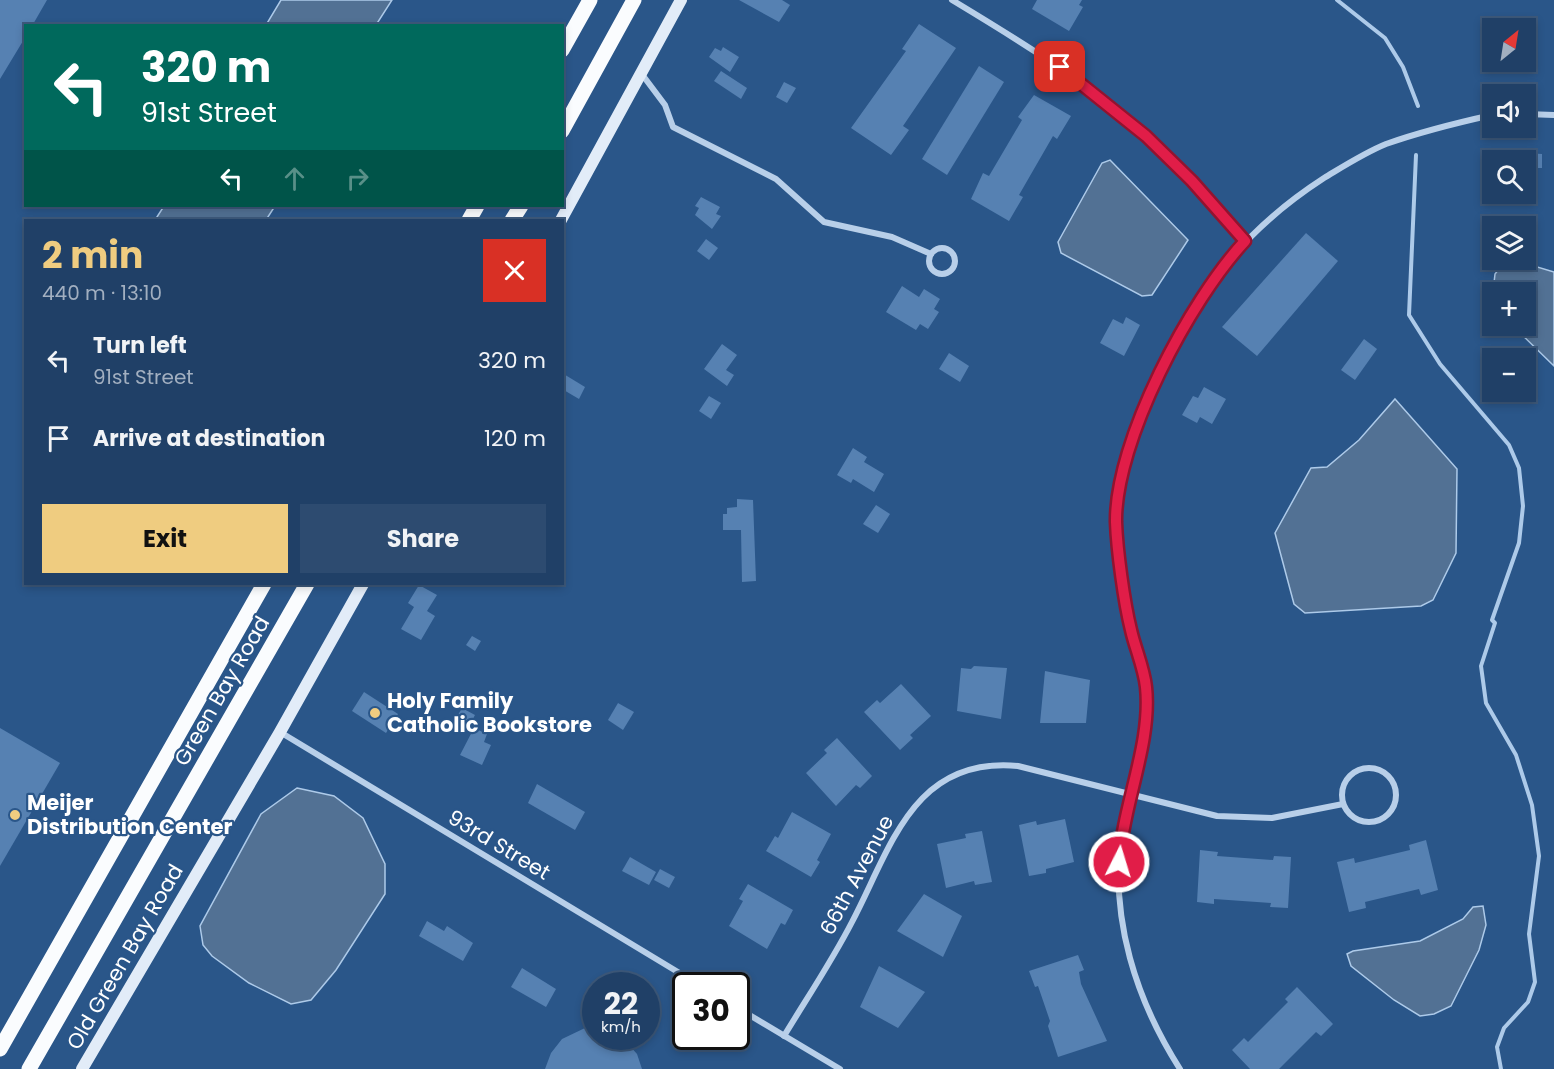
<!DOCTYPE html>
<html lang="en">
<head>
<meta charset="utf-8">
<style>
	:root { --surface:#204067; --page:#2d4b70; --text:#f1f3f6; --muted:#a2afc0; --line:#3d597b; --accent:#efcc80 }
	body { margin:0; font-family:Poppins,sans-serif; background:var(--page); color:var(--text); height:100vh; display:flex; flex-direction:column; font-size:22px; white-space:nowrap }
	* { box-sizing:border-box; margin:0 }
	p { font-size:20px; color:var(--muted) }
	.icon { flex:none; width:33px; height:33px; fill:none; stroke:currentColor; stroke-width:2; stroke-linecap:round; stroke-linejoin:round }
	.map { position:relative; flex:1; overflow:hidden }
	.sheet { position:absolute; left:24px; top:219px; width:540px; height:366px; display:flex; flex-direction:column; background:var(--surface); border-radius:0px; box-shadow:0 3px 9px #0003,0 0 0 2px var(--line) }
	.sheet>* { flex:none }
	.hud { position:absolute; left:24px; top:24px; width:540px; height:183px; border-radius:0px; box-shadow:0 3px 9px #0003,0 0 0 2px var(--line); background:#00695c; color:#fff; overflow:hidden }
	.needle { width:39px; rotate:30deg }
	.fabs { position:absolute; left:1482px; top:18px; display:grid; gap:12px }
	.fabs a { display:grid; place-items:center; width:54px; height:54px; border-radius:0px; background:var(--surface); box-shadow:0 3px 9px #0003,0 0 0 2px var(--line); font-size:30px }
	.speed { position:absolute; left:582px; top:972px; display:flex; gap:12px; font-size:30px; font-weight:700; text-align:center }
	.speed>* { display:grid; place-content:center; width:78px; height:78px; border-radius:50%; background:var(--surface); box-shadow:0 3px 9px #0003,0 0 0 2px var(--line); line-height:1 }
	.speed small { font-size:15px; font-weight:400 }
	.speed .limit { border:3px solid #111; border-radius:9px; background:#fff; color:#111 }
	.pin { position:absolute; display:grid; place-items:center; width:51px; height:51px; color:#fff; margin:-26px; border-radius:12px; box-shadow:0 3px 9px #0006 }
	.me { position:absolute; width:66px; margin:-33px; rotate:5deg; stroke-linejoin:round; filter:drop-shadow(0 0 4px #0008) }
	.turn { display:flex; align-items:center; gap:21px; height:126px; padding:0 18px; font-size:27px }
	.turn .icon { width:78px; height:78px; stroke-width:2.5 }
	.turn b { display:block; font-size:42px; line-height:51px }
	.lanes { display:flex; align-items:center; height:57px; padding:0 18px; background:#0003; justify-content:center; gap:30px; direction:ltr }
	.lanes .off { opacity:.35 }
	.round { display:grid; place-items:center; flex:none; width:63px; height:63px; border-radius:0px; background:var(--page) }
	.overview { display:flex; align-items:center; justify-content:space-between; height:102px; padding:0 18px }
	h1 { font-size:36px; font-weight:700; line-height:45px; color:var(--accent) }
	.action { display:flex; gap:12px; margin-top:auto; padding:12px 18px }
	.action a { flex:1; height:69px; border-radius:0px; background:var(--accent); color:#111; font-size:24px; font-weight:700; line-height:69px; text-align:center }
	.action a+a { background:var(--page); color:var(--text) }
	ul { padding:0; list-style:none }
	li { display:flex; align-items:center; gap:18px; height:78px; padding:0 18px }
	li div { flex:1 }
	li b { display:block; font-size:22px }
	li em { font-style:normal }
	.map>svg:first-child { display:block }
	.water { fill:#527194; stroke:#adcae9; stroke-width:1.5 }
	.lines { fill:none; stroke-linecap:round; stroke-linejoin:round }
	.stream { stroke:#adcae9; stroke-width:4 }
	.building { fill:#5681b2 }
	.street { stroke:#b8cfe9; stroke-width:6 }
	.secondary { stroke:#e2ecf8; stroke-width:12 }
	.primary { stroke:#fafcfe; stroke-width:15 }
	.route-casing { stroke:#92132f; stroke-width:15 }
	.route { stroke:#e11d48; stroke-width:10 }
	.poi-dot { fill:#efcc80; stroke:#2a5689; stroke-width:2 }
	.labels { text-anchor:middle; stroke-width:4.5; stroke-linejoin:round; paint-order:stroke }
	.street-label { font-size:21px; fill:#fff; stroke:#2a5689 }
	.poi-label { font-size:21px; font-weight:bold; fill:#fff; stroke:#2a5689; text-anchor:start }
</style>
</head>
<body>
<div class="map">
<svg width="1554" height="1069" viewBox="0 0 1554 1069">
	<rect width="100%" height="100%" fill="#2a5689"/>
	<g class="water">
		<polygon points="281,0 392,0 376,25 266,25"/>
		<polygon points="1110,160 1188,240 1152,295 1142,296 1061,253 1058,242 1102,163"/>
		<polygon points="164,206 275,206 266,220 155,220"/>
		<polygon points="1506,260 1514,260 1554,272 1554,366 1513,326 1526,326 1526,292 1493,292 1495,274"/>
		<polygon points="1395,399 1457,469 1456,553 1433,600 1421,606 1305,613 1294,604 1275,533 1311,468 1327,467 1359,440"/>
		<polygon points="297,788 334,796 363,818 385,864 385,894 336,970 311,1000 291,1004 249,983 212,956 203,945 200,926 261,814"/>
		<polygon points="1483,906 1486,925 1479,950 1451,1006 1434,1014 1420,1016 1394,1000 1351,966 1347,954 1353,951 1420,941 1463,919 1473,907"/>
	</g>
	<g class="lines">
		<g class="stream">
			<polyline points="1337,0 1385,38 1403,67 1418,106"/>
			<polyline points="1416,155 1409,315 1440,364 1509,445 1519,468 1523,506 1519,543 1492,620 1495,623 1481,666 1486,703 1516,755 1532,805 1539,856 1529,934 1535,982 1528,1002 1504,1028 1497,1047 1501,1069"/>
		</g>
	</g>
	<g class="building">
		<polygon points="0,0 47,0 32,26 26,26 26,36 0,79"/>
		<polygon points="739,0 782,0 790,5 779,22"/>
		<polygon points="1037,0 1082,0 1079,5 1083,7 1069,31 1032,9"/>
		<polygon points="919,24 956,48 903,126 909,130 891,155 851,128 906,51 902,49"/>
		<polygon points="723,47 739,57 730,72 709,57 715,48 721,51"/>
		<polygon points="979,66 1004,82 947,175 922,159"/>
		<polygon points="721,71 747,88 741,99 714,81"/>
		<polygon points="784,82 796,88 787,103 776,97"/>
		<polygon points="1034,95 1071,116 1057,139 1053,136 1019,195 1023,197 1009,221 971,199 983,173 989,176 1022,120 1018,117"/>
		<polygon points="1526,153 1542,154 1542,168 1526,168"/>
		<polygon points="701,197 720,207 716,214 721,216 712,229 695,215 699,208 695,206"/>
		<polygon points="1306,233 1338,261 1257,356 1222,327"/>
		<polygon points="706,239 718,248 709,260 697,251"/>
		<polygon points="902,286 919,297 924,289 940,299 934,309 939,312 928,329 920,324 916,330 886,312"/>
		<polygon points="1126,317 1140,325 1124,356 1100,343 1113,319 1123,324"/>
		<polygon points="1364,339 1377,349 1355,380 1341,370"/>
		<polygon points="722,344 737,355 726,370 734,375 727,386 704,369"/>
		<polygon points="949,353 969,366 960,382 939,369"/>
		<polygon points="562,373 585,387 579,399 562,389"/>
		<polygon points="1204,387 1226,399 1212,424 1200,417 1197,423 1182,415 1193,396 1198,398"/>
		<polygon points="709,396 721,403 711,419 699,411"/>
		<polygon points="853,448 867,457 864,462 884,474 874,492 853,479 851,483 837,475"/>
		<polygon points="737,499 753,500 756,581 742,582 741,530 723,530 723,514 727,514 727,508 737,507"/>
		<polygon points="876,505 890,514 878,533 863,524"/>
		<polygon points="419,585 437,595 427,611 435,616 421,640 401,629 414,607 408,603"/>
		<polygon points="472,636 481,641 475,651 466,645"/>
		<polygon points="974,666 1007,668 1001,719 957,711 961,668 971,669"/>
		<polygon points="1045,671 1090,680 1086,723 1040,723"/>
		<polygon points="901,684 931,716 910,735 913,738 900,750 864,712 877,700 880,703"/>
		<polygon points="364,692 398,714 386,733 352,711"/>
		<polygon points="618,703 634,712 623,730 608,720"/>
		<polygon points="462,708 475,715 467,730 454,722"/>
		<polygon points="0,728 60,763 0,866"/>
		<polygon points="474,728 487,734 484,742 491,745 482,765 460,755"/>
		<polygon points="837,738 872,776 860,788 856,785 836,806 806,773 827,753 824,750"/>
		<polygon points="537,784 585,812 575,830 528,803"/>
		<polygon points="792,812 831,834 817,860 820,862 811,877 766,851 775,836 778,838"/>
		<polygon points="1065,819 1074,862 1046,869 1046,873 1029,876 1019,825 1036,821 1037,825"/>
		<polygon points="982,831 992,882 975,885 974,881 946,888 937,844 966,838 965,834"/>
		<polygon points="1426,840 1438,890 1421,895 1419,889 1365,902 1366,908 1349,912 1337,862 1354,858 1355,863 1410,850 1409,845"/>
		<polygon points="1200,850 1218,852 1217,856 1273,860 1274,856 1291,857 1288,908 1270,907 1271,903 1214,899 1214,904 1197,902"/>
		<polygon points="630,857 656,872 649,885 622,871"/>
		<polygon points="660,869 675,877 669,888 654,880"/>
		<polygon points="748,884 793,910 785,925 781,923 767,949 729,926 743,901 739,899"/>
		<polygon points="924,894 962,916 943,957 897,931"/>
		<polygon points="427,921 444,931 447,926 473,943 463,961 419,936"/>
		<polygon points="1078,955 1084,970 1079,972 1081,984 1107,1041 1058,1057 1048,1026 1050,1021 1038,986 1035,987 1029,971"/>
		<polygon points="879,966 925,992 898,1028 860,1007"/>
		<polygon points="522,968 556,989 546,1007 511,987"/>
		<polygon points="1297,987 1333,1024 1321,1036 1316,1032 1279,1069 1250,1069 1232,1050 1244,1038 1248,1042 1288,1002 1285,999"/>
		<polygon points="585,1028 596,1028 596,1036 621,1036 637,1054 642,1069 545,1069 551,1053 562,1039"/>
	</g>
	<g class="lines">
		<g class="street">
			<path d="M952,0C1020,41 1089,83 1147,137C1182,169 1213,205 1245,241"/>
			<polyline points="641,73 665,105 673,127 776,179 824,222 892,237 931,254"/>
			<polyline points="1526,114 1554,115"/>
			<circle cx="942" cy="261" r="13"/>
			<polyline points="280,732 701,986"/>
			<circle cx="1369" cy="795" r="27"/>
			<polyline points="736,1007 840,1069"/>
			<path d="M784,1036C807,998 832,961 852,922C891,848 913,756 1018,766L1217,816L1272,818L1343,804"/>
			<path d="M1180,1069C1136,1000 1110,919 1121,836C1127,792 1143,750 1145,704C1146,679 1137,655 1131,631C1124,603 1116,549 1116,521C1116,472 1137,425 1157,382C1199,291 1239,233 1324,178C1344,166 1364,153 1386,144C1420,132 1456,123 1492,115"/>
		</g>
		<g class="secondary">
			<polyline points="561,220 681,0"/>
			<polyline points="82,1069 280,732 363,584"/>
		</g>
		<g class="primary">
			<polyline points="562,50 590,0"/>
			<polyline points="562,131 634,0"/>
			<polyline points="469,220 477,206"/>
			<polyline points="512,220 521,206"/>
			<polyline points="0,1049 264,584"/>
			<polyline points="29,1069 307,584"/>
		</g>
	</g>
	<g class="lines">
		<defs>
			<path id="route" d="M1060,67L1146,136L1192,181L1245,241C1190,300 1115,441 1116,522C1117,550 1124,602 1131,630C1135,648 1144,668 1146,687C1152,743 1123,804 1119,862"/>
		</defs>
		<use href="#route" class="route-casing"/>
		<use href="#route" class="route"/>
	</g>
	<g class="poi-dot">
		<circle cx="375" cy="713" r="6"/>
		<circle cx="15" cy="815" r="6"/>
	</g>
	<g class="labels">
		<g class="street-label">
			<text transform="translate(222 691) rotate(-60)" y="7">Green Bay Road</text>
			<text transform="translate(499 845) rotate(31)" y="7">93rd Street</text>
			<text transform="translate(857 875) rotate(-62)" y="7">66th Avenue</text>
			<text transform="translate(125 957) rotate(-60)" y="7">Old Green Bay Road</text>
		</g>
		<g class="poi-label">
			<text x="387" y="708">Holy Family<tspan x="387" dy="24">Catholic Bookstore</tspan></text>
			<text x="27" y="810">Meijer<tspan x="27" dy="24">Distribution Center</tspan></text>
		</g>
	</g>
</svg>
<div class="fabs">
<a><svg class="needle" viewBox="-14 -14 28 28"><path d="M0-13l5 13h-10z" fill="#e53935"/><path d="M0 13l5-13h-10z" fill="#a2afc0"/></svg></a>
<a><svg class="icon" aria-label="sound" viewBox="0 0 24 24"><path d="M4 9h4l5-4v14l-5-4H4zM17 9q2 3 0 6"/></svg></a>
<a><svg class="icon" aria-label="search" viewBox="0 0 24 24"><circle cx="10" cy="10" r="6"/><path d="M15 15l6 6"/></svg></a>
<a><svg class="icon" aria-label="layers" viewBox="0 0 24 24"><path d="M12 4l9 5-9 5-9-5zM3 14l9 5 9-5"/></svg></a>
<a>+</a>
<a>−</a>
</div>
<div class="speed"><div>22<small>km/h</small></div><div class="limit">30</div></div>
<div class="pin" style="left:1060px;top:67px;background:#d93025"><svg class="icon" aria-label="arrive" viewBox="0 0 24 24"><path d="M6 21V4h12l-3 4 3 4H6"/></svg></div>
<svg class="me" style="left:1119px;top:862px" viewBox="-20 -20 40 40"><circle r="17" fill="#e11d48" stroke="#fff" stroke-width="3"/><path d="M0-11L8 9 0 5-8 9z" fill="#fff"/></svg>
<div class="hud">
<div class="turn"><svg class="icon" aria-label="left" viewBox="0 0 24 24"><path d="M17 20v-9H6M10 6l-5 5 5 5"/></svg><div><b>320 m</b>91st Street</div></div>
<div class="lanes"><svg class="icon" aria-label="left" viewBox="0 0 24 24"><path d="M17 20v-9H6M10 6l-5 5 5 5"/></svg><svg class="icon off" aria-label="ahead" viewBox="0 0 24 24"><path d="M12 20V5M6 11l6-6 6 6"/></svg><svg class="icon off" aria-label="right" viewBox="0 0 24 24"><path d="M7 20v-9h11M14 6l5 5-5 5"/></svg></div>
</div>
<section class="sheet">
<div class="overview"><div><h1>2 min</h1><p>440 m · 13:10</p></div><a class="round" style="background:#d93025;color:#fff"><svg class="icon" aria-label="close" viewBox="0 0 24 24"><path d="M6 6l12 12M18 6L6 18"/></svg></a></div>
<ul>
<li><svg class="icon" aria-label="left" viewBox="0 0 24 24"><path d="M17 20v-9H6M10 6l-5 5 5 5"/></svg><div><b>Turn left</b><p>91st Street</p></div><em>320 m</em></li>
<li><svg class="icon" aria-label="arrive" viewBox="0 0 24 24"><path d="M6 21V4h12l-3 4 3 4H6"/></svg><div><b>Arrive at destination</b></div><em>120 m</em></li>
</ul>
<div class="action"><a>Exit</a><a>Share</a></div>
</section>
</div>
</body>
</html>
